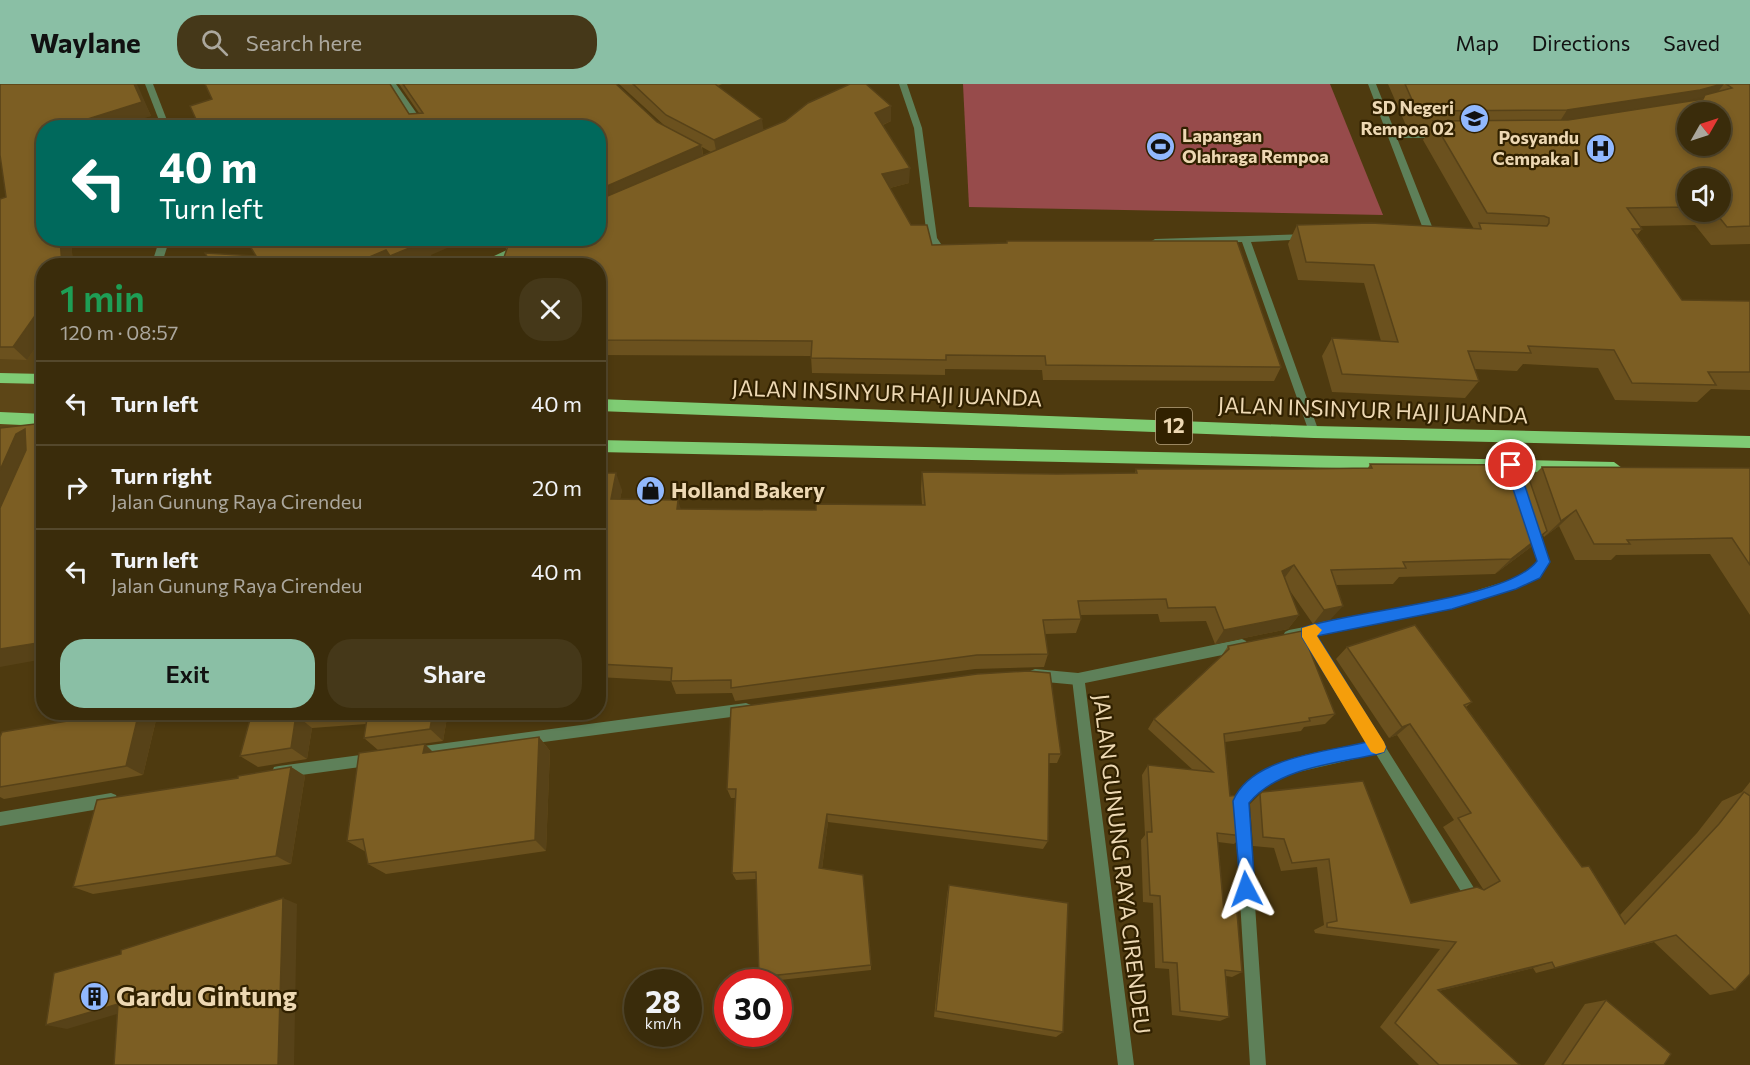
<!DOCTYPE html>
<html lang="en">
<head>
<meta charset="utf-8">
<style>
	:root { --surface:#3a2c0b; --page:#453819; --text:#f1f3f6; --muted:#aba79d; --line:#54482c; --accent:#8abfa5 }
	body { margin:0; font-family:Commissioner,sans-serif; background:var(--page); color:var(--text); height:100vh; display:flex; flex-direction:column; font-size:22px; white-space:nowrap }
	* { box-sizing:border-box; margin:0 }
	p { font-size:20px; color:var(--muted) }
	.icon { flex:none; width:33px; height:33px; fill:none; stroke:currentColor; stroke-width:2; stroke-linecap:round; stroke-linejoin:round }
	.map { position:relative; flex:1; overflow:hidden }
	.drawer { position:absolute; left:36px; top:174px; width:570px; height:462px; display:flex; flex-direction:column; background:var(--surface); border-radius:24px; box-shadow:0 3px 9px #0003,0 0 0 2px var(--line) }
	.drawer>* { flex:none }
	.top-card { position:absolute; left:36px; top:36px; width:570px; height:126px; border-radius:24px; box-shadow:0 3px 9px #0003,0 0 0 2px var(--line); background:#00695c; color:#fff; overflow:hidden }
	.needle { width:39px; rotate:51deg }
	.buttons { position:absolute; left:1677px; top:18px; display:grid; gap:12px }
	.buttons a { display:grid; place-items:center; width:54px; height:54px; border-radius:50%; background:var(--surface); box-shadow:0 3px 9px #0003,0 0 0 2px var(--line); font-size:30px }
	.speed { position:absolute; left:624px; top:885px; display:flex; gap:12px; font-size:30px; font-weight:700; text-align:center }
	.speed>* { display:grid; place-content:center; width:78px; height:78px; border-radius:50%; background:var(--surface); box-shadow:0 3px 9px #0003,0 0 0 2px var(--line); line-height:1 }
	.speed small { font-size:15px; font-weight:400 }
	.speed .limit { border:9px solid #d22; background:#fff; color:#111 }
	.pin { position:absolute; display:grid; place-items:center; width:51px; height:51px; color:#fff; margin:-26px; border:3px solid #fff; border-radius:50%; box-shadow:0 2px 6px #0007 }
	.me { position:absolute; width:66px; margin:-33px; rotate:356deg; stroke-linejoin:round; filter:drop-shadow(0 0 4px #0008) }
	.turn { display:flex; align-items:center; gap:21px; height:126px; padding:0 24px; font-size:27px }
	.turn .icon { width:78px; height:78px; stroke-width:2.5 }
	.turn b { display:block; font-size:42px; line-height:51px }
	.round { display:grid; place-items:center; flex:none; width:63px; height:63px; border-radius:24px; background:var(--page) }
	.summary { display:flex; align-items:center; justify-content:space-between; height:102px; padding:0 24px }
	h1 { font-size:36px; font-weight:600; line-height:45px; color:#1e9e55 }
	.primary-button { display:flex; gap:12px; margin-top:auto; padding:12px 24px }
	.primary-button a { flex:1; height:69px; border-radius:24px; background:var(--accent); color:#111; font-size:24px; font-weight:600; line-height:69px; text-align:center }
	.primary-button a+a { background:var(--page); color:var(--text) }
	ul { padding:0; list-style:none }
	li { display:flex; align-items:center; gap:18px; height:84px; padding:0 24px; border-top:2px solid var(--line) }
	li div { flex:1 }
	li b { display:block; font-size:22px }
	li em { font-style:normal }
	header { display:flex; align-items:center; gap:36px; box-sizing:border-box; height:84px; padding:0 30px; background:var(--accent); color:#111 }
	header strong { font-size:28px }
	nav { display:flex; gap:33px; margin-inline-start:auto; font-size:21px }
	.search { width:420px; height:54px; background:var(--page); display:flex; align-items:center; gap:15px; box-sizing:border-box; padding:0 21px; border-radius:24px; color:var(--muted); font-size:22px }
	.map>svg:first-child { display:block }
	.built { fill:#5d4617 }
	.green { fill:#974b4b }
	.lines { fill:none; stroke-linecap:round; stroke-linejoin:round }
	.minor { fill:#5e8059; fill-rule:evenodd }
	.tertiary { fill:#5e8059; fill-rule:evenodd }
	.secondary { fill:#6ea466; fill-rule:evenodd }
	.trunk { fill:#7fcc74; fill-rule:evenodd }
	.wall { fill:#6b511e; fill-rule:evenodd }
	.shaded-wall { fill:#574218 }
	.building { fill:#7c5e23; stroke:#574218; stroke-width:1.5; fill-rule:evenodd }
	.route { fill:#1a73e8; stroke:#114b97; stroke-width:1.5 }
	.slow { fill:#f59e0b }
	.labels { text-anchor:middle; stroke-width:4.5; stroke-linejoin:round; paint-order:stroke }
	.far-poi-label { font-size:18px; font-weight:bold; fill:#edd8b3; stroke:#312100; text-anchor:end }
	.shield { fill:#312100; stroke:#b5a17d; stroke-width:1.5 }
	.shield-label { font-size:21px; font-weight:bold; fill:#edd8b3 }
	.street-label { font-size:22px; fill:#edd8b3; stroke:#312100 }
	.poi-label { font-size:22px; font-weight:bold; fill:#edd8b3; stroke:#312100; text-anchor:start }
	.near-poi-label { font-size:27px; font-weight:bold; fill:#edd8b3; stroke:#312100; text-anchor:start }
</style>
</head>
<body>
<header>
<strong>Waylane</strong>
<div class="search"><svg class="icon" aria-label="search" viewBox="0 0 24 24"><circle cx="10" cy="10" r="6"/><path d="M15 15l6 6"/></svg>Search here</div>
<nav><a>Map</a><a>Directions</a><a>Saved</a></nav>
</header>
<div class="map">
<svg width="1750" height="981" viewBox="0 0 1750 981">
	<rect width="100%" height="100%" fill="#4e3a0f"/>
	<polygon class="built" points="43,214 43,338 0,452 0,215"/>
	<polygon class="green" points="963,0 1330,0 1383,131 969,123"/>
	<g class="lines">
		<g class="minor">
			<polygon points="145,0 153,0 170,44 162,44"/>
			<polygon points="388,0 396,0 427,44 418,44"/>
			<polygon points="899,0 907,0 922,44 937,154 941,160 954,163 954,167 935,165 927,154 914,44"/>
			<polygon points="1368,0 1376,0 1395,48 1442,48 1446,51 1442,54 1397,54 1435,150 1433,152 1430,153 1425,150"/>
			<polygon points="1308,150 1313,153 1311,155 1251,158 1319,348 1314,352 1309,348 1242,158 1155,161 1150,158 1155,155"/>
			<polygon points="160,154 170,154 161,182 151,182"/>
			<polygon points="499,154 508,154 517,167 515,169 509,169"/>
			<path d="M1307,543L1311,544L1474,804L1472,809L1467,811L1462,809L1376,670L1281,692L1261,704L1248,719L1266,981H1250L1234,717C1252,675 1329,668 1369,659L1303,552L1301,548L1303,544Z"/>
			<polygon points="1035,585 1078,589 1083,591 1084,595 1083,599 1078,601 1035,597 1030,595 1029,591 1030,587"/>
			<polygon points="746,619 751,621 753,625 751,629 746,631 416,675 411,673 409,669 411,665 416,663"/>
			<polygon points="375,669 380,670 382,675 380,680 375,681 279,694 274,693 272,688 274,683 279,682"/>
			<polygon points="111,709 116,711 118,716 116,721 111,723 0,742 0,728"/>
		</g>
		<g class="tertiary">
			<polygon points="1532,438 1536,440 1538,443 1550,478 1539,494 1520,503 1452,524 1289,558 1285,556 1283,552 1285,548 1289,546 1452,514 1513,495 1531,486 1538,477 1526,443 1528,440"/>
			<polygon points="1242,555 1246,557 1248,561 1246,565 1242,567 1085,599 1134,981 1118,981 1072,595 1073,591 1078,589"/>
		</g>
		<polygon class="secondary" points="532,154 545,154 487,182 473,182"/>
		<g class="trunk">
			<polygon points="482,175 487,176 487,182 474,182"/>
			<polygon points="0,289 44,290 44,300 0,299"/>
			<polygon points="598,315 1314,342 1750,352 1750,364 1314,354 598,327"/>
			<polygon points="0,328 44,330 44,342 0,340"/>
			<polygon points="598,356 1614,378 1622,384 1614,390 598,368"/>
		</g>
	</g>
	<g class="wall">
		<polygon points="0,0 136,0 151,32 44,44 44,154 71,154 73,182 44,182 44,251 27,276 0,275 0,115 6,113"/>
		<path d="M399,0H616L657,38L665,42L619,0H722L718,2L764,46L891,22V37L883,41L909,99L890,104L911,141L932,161L1281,283L1274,297L1043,296L1042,286L945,285V291L812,289L811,272L598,271V154L409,30L419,29ZM702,63L711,68L703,71Z"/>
		<path d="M1388,0H1750V160L1711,161L1695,141L1640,142L1642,145L1637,151L1682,216L1750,217V306L1711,305L1697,318L1615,316L1598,284L1523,280L1517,287L1474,285L1479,297L1465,314L1332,308L1322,272L1332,254L1381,257L1364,199L1298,196L1288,160L1297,141L1474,145L1423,56L1429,46H1408ZM1688,94L1720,128H1688Z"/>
		<polygon points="1370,380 1517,384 1529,396 1542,383 1750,384 1750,531 1710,470 1616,471 1611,476 1575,476 1559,442 1544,453 1543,451 1531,463 1495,490 1399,493 1393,500 1336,501 1330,536 1313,540 1288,504 1299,531 1288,545 1215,560 1206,537 1160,538 1158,530 1081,531 1081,535 1076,549 1045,550 1048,570 1044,583 975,585 735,617 732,609 676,610 671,597 598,593 598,389 622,406 620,415 681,425 816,426 922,421 921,405 922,388 1057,390 1135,389 1136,385 1298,385 1368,384"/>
		<polygon points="1228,562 1335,630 1325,640 1304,643 1301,647 1225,658 1230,712 1243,752 1234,760 1218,758 1224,828 1242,888 1232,893 1226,892 1229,933 1220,937 1172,931 1169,885 1155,884 1153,819 1143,818 1141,756 1145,751 1142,691 1148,681 1193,686 1148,645 1154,635 1222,571"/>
		<polygon points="1347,563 1472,618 1466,623 1582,783 1620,831 1697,749 1722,717 1742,708 1750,698 1750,890 1735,906 1710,911 1654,858 1536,889 1533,884 1439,907 1520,981 1419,981 1380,943 1440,865 1315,849 1314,846 1324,841 1317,783 1281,787 1274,764 1253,762 1250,720 1262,708 1411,819 1483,805 1443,743 1454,736 1397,651 1389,654 1336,575"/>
		<polygon points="731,624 1061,670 1057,679 1049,679 1048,757 1043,765 828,738 822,785 871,881 871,886 762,898 759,893 756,795 736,796 732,789 735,714 731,714 727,705"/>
		<polygon points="121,628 144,628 156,636 143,691 4,715 0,713 0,653"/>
		<polygon points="252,628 448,628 443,657 378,666 364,654 366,640 312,644 307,675 258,683 240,672"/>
		<polygon points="539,653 550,667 546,767 386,790 368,780 366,768 347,757 433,668"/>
		<polygon points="291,683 305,692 291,780 93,810 73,803"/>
		<polygon points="949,801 1063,948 1056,953 934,933 947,811"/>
		<polygon points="1606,916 1664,981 1544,981 1585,920"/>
	</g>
	<g class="shaded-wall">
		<polygon points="134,0 136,0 138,2 151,32 115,44 59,44"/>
		<polygon points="1722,0 1724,0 1710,18 1703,15 1705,11 1697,22 1555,45 1567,26"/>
		<polygon points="891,22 891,37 875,44 875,29"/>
		<polygon points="762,35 764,50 717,71 714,56"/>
		<polygon points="701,61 704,77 598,123 598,106"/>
		<polygon points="910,84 909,99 882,106 882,90"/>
		<polygon points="60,154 71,154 73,182 62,182"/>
		<polygon points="426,154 470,154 431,171 432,173 412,182 395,182 390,172"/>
		<polygon points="386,166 394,181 348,182"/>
		<polygon points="44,219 44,251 27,276 13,263"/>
		<polygon points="25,345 44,361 0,450 0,386 16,350"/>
		<polygon points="616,389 622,406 617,431 611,415"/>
		<polygon points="678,416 683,432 677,425"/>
		<polygon points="1576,426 1559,442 1544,453 1561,437"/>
		<polygon points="1547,447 1531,463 1495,490 1511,475"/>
		<polygon points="1294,481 1283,496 1282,487"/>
		<polygon points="1343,522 1330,536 1313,540 1324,526"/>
		<polygon points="1299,531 1288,545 1215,560 1224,546"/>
		<polygon points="44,558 44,575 0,583 0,565"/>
		<polygon points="139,628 144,628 156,636 143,691 126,682"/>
		<polygon points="433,628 448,628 443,657 430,645"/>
		<polygon points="296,631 312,644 307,675 291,664"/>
		<polygon points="1410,640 1397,651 1389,654 1402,643"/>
		<polygon points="539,653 550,667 546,767 535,756"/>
		<polygon points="425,660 439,674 423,669"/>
		<polygon points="291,683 305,692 291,780 276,772"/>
		<polygon points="827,730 828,738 821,792 819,784"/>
		<polygon points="283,814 297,820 294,981 278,981"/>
		<polygon points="1552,878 1533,884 1422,911 1438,906"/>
		<polygon points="118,920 137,924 67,945 46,941"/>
	</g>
	<g class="building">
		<polygon points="0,0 134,0 142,18 59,44 44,44 44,154 60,154 62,182 44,182 44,219 13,263 0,263 0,115 6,113 0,71"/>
		<polygon points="205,0 390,0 409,30 423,29 403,0 616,0 657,38 701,61 598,106 598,44 200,44 190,22 212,15"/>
		<polygon points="633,0 715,0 762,35 714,56 666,31"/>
		<polygon points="850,0 866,0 891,22 875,29 910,84 882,90 911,141 927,141 932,161 1007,159 1007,157 1237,157 1281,283 1046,281 1045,272 946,271 946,276 811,274 812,257 598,256 598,182 501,182 510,156 512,154 598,154 598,116 785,37 808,19"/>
		<polygon points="1405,0 1722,0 1700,6 1567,26 1417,27"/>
		<path d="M1726,0H1750V142L1727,143L1715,128H1720V94H1688V123L1627,124L1642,145H1632L1682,216L1750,217V288H1708L1716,301L1632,299L1614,266L1528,262L1531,269L1468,267L1479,297L1342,290L1332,254L1398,258L1374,181L1306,178L1297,141L1371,139L1481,145L1479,139L1547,142L1549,139V134L1544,132L1487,129L1433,37L1568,36L1703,15L1705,11L1732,4ZM1688,28H1720V62H1688Z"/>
		<polygon points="245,154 426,154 423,156 424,158 390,172 386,166 348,182 206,182 209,176 205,169 256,172"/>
		<polygon points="44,339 44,558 0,565 0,424 26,366 25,345 16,350 0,386 0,344"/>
		<polygon points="1370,380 1516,381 1517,384 1525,383 1547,447 1511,475 1403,478 1406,484 1331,486 1343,522 1324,526 1294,481 1282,487 1299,531 1224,546 1215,523 1168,524 1166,515 1078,517 1081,535 1043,536 1048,570 977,571 731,604 731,596 671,597 672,584 598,580 598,389 616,389 611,415 678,416 677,425 816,426 816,420 925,421 922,388 1057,390 1137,389 1136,385 1298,385 1372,384"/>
		<polygon points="1542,383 1750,384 1750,481 1732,454 1627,456 1630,460 1594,460 1576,426 1561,437"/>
		<polygon points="1415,541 1472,618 1464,621 1582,783 1589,782 1625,840 1719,740 1744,708 1750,712 1750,890 1735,906 1676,851 1555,884 1552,878 1438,906 1520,981 1439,981 1395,939 1456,858 1327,843 1327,839 1337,837 1329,775 1292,779 1284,755 1263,753 1260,710 1262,708 1363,697 1411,819 1477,803 1484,806 1500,797 1458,734 1471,729 1410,640 1402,643 1347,563"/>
		<polygon points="1302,547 1335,630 1309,634 1310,637 1224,650 1230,712 1240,711 1243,752 1217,749 1224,828 1237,829 1242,888 1225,886 1229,933 1180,927 1177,879 1163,878 1160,812 1150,811 1147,748 1152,748 1148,681 1213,688 1154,635 1229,565 1228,562"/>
		<polygon points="1028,587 1050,589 1061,670 1049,670 1048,757 827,730 819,784 863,791 871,881 759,893 756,788 732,789 736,705 727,705 731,624 977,590"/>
		<polygon points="121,628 139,628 126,682 0,703 0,653 2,648"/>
		<polygon points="252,628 334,628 296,631 291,664 240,672"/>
		<polygon points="368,628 433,628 430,645 364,654"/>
		<polygon points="539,653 535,756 368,780 363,755 347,757 359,669 425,660 423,669"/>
		<polygon points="291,683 276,772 73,803 97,716 238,694 238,692"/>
		<polygon points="949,801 1068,819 1063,948 936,927"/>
		<polygon points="283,814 278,981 114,981 118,920 46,941 54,889 121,870 121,866"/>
		<polygon points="1606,916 1671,970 1664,981 1562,981"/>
	</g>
	<path class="route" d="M1511,376L1518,381L1550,478L1540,494L1516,505L1452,525L1317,552L1386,663L1384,668L1378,670C1334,680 1279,683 1249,719L1255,805L1252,811L1246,813L1241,811L1233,717C1251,673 1326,668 1367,658L1302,553V544C1351,526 1508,516 1537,477L1505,381Z"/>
	<polygon class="slow" points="1315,540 1322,546 1317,552 1384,658 1386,663 1384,668 1376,670 1371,668 1302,553 1302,544"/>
	<defs>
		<symbol id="school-disc" viewBox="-11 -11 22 22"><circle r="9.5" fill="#91b8fd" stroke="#312100"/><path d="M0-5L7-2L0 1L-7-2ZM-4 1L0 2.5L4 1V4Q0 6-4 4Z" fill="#111"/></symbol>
		<symbol id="stadium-disc" viewBox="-11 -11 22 22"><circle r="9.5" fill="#91b8fd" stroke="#312100"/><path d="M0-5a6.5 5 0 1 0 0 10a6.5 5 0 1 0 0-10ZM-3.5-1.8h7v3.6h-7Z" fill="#111"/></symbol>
		<symbol id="hospital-disc" viewBox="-11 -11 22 22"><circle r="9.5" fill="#91b8fd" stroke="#312100"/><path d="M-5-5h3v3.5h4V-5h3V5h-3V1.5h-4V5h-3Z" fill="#111"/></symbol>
		<symbol id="shop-disc" viewBox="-11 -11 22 22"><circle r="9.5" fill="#91b8fd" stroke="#312100"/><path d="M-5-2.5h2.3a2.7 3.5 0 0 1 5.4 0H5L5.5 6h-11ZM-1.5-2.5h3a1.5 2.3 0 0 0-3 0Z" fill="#111"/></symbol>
		<symbol id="building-disc" viewBox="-11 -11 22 22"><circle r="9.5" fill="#91b8fd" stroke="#312100"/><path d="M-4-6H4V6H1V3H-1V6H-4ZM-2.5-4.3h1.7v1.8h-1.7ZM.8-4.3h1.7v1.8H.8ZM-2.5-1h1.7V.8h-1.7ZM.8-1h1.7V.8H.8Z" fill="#111"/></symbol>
	</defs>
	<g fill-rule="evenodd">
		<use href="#school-disc" x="1458" y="18" width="33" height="33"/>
		<use href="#stadium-disc" x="1144" y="46" width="33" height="33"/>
		<use href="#hospital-disc" x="1584" y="48" width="33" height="33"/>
		<use href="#shop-disc" x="634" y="390" width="33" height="33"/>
		<use href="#building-disc" x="78" y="896" width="33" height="33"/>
	</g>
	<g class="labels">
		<g class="far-poi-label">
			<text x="1454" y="30">SD Negeri<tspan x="1454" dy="21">Rempoa 02</tspan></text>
			<text x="1182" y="58" text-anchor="start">Lapangan<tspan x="1182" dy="21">Olahraga Rempoa</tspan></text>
			<text x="1579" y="60">Posyandu<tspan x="1579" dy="21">Cempaka I</tspan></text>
		</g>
		<rect class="shield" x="1156" y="324" width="36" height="36" rx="4.5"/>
		<g class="shield-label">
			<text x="1174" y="349">12</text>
		</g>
		<g class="street-label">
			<text transform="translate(887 309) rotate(2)" y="8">JALAN INSINYUR HAJI JUANDA</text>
			<text transform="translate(1373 326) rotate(2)" y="8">JALAN INSINYUR HAJI JUANDA</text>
			<text transform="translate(1122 780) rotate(83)" y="8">JALAN GUNUNG RAYA CIRENDEU</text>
		</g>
		<g class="poi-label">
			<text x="671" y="414">Holland Bakery</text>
		</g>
		<g class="near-poi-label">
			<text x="116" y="922">Gardu Gintung</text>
		</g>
	</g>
</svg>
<div class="buttons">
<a><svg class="needle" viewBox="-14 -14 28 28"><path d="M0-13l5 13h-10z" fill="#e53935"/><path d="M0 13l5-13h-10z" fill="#aba79d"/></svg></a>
<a><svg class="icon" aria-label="sound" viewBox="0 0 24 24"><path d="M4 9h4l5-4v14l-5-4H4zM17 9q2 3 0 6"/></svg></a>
</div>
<div class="speed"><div>28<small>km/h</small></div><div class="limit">30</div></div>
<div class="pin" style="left:1511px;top:381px;background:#d93025"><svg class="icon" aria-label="arrive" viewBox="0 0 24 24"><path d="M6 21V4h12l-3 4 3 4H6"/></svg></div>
<svg class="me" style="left:1246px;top:805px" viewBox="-20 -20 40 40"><path d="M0-17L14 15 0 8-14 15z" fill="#1a73e8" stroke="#fff" stroke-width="4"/></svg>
<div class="top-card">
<div class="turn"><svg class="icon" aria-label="left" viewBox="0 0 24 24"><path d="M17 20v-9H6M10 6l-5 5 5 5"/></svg><div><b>40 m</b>Turn left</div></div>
</div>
<section class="drawer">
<div class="summary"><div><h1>1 min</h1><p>120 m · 08:57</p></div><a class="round"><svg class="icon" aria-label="close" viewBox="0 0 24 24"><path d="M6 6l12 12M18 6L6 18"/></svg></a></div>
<ul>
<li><svg class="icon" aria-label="left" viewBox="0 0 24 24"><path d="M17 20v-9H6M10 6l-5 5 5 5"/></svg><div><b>Turn left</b></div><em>40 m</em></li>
<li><svg class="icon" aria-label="right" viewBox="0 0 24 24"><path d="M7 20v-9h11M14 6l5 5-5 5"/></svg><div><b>Turn right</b><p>Jalan Gunung Raya Cirendeu</p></div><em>20 m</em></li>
<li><svg class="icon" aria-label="left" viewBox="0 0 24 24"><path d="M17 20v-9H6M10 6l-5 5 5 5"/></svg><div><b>Turn left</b><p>Jalan Gunung Raya Cirendeu</p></div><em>40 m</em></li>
</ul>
<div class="primary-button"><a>Exit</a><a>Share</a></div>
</section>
</div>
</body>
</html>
